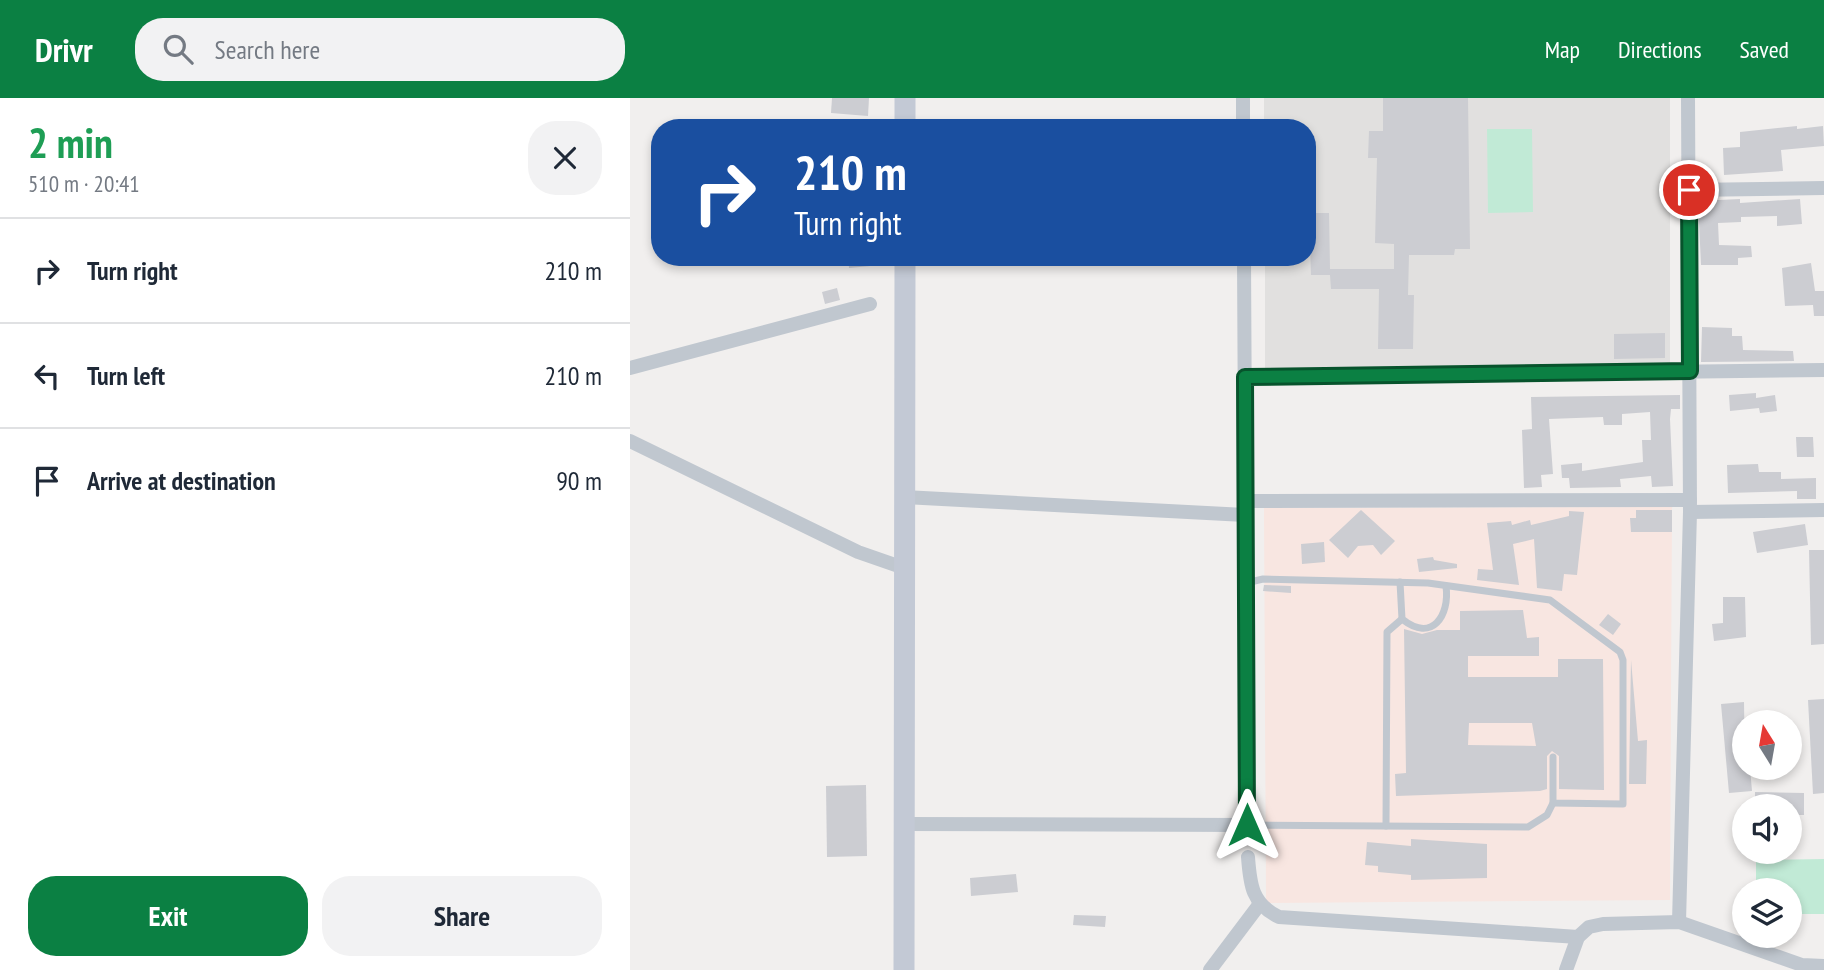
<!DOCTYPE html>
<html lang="en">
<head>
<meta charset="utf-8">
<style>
	:root { --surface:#fff; --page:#f2f2f3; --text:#1f2937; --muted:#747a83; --line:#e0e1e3; --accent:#0b8043 }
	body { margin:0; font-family:"PT Sans Narrow",sans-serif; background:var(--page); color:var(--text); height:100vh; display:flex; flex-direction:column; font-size:26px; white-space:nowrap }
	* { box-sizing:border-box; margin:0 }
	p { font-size:23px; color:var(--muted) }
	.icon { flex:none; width:38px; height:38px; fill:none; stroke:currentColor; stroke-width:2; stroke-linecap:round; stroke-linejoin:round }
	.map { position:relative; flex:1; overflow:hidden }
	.drawer { display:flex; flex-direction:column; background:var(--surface); width:630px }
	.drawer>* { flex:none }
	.top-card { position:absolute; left:21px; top:21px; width:665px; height:147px; border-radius:28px; box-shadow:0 4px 10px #0003; background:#1a4fa0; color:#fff; overflow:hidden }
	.needle { width:46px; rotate:349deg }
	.tools { position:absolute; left:1102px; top:612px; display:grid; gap:14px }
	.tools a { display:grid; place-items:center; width:70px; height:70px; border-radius:50%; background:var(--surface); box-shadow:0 4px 10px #0003; font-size:35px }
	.pin { position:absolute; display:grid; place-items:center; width:60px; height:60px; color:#fff; margin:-30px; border:4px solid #fff; border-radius:50%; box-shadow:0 2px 7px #0007 }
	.me { position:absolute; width:77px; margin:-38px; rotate:0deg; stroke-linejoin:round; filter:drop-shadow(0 0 5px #0008) }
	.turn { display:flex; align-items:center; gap:24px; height:147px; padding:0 28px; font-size:32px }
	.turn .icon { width:91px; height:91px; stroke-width:2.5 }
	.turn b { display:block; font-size:49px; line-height:60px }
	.round { display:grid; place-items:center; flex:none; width:74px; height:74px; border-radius:28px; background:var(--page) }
	.overview { display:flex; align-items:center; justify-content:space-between; height:119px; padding:0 28px }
	h1 { font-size:42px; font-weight:600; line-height:52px; color:#1e9e55 }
	.action { display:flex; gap:14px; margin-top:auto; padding:14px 28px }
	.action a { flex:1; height:80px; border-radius:28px; background:var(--accent); color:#fff; font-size:28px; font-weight:600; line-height:80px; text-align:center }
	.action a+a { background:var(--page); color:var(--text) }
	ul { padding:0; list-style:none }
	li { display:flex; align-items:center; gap:21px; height:105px; padding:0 28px; border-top:2px solid var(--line) }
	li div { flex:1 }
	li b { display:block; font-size:26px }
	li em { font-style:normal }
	header { display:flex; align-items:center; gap:42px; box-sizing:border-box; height:98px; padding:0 35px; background:var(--accent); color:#fff }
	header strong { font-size:33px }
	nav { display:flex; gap:38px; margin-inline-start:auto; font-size:24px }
	.search { width:490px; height:63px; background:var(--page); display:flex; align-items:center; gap:18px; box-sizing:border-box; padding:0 24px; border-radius:28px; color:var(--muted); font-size:26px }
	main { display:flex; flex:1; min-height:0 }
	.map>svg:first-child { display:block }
	.education { fill:#e1e0df }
	.medical { fill:#f8e6e1 }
	.green { fill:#c1ead6 }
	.building { fill:#cccdd2; fill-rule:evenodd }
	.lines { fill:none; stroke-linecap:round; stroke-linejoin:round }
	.service { stroke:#c0c7cf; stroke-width:7 }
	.minor { stroke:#c0c7cf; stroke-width:14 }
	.secondary { stroke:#c3c9d5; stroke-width:21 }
	.route-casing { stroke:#07532c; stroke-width:18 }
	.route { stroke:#0b8043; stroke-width:12 }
</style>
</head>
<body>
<header>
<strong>Drivr</strong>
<div class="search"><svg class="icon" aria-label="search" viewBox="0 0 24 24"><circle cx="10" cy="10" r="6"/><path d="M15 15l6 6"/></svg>Search here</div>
<nav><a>Map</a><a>Directions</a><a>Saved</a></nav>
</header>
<main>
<section class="drawer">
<div class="overview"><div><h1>2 min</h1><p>510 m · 20:41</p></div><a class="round"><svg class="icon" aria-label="close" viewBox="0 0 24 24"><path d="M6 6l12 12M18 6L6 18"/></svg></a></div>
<ul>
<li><svg class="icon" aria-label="right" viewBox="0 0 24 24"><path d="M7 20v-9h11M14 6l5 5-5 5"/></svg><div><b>Turn right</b></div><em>210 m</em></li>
<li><svg class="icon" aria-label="left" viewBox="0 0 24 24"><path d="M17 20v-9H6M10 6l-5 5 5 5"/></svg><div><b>Turn left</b></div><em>210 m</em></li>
<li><svg class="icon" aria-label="arrive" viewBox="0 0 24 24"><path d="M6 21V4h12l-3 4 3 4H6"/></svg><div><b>Arrive at destination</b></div><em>90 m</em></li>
</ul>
<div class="action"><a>Exit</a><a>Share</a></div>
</section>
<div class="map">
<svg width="1194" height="872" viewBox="0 0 1194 872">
	<rect width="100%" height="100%" fill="#f1efee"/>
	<polygon class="education" points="634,0 1040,0 1040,267 635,272 635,159 677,159 677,30 634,30"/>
	<polygon class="medical" points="1042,409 1040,802 636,805 634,410"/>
	<g class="green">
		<polygon points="857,31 902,31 903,114 858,115"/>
		<polygon points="1194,761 1194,816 1160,816 1160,793 1126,793 1126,762"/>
	</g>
	<g class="building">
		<polygon points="202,0 239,0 238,18 201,15"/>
		<polygon points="753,0 838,0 840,151 825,151 824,157 779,157 778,197 784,197 783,251 748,251 749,191 701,191 700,177 681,177 679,115 699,115 700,171 764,171 764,146 745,145 747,60 738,60 739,33 753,33"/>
		<polygon points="1167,28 1167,31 1193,28 1194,48 1151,52 1153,73 1094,77 1093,50 1110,49 1110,34"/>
		<polygon points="1110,101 1110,105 1170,101 1172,126 1147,128 1147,118 1111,119 1111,124 1088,125 1089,147 1121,148 1122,159 1108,160 1108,167 1071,167 1068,103"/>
		<polygon points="218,159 251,159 251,167 219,170"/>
		<polygon points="1181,165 1185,193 1194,193 1194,218 1184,218 1183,207 1155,208 1152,170"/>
		<polygon points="207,190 210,202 195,206 192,194"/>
		<polygon points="1072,229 1102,230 1102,238 1112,238 1113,252 1163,253 1164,263 1071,264"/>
		<polygon points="1035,235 1035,260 984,261 984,236"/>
		<polygon points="1126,295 1126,300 1145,297 1147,313 1130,315 1129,310 1100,313 1099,297"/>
		<polygon points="1050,297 1050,311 1041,311 1040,321 1043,388 1022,389 1021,378 990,381 991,389 940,390 939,380 932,380 931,367 952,365 952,373 1013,364 1012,342 1021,342 1020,314 992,316 992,327 974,327 973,319 919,321 923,376 911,377 912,389 894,390 892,332 902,331 901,299"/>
		<polygon points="1166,339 1183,339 1184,359 1167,359"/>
		<polygon points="1128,366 1129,374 1151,374 1151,381 1186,380 1186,401 1167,401 1167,393 1098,395 1097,367"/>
		<polygon points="731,412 765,443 751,457 743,447 728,448 718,460 699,442"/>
		<polygon points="1006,412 1042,412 1042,434 1001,434 1000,420 1006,420"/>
		<polygon points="939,413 954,414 947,477 934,476 932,493 907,490 904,441 883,446 889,487 847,482 848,471 863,472 857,425 881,423 882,427 900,422 901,427 939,418"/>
		<polygon points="1175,426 1178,447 1127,455 1123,434"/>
		<polygon points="694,444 695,464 672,466 671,446"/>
		<polygon points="1179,452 1194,452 1194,546 1181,547"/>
		<polygon points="803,459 804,462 827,466 827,470 789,474 787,461"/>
		<polygon points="634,487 661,488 661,495 633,493"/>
		<polygon points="1093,499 1115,499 1116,539 1084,543 1082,526 1093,525"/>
		<path d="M893,512L897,540L909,539V558H838V579H928V561H973L974,692L929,691V658L922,653L917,658V691L910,693L766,698L765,676L776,675L774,531L792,536L807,532H830V513ZM839,625H902L906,648L838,647Z"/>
		<polygon points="978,516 991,526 983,537 969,527"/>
		<polygon points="1001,562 1008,643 1017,642 1016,686 999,686"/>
		<polygon points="1194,601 1194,695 1183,696 1178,602"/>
		<polygon points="1114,604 1115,670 1120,670 1122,693 1099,695 1091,606"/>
		<polygon points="236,687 237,758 197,759 196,688"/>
		<polygon points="1125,694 1174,695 1174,717 1160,717 1160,709 1125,709"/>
		<polygon points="781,741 857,746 857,780 781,782 781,777 748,774 748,768 735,767 737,744 781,748"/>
		<polygon points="386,776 388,794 341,798 340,780"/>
		<polygon points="444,817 476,818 475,829 443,827"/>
	</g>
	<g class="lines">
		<g class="service">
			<path d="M770,484L772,521C802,545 820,518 816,488"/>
			<polyline points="616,485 633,481 798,485 920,502 990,554 993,562 993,706 923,705 923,659"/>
			<polyline points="617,727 898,729 917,717 923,705"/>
			<polyline points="756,728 757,534 772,521"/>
		</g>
		<g class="minor">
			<polyline points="613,0 613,30"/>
			<polyline points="1059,92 1194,90"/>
			<polyline points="0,270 240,206"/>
			<polyline points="615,279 1194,272"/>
			<polyline points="0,343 228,454 274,470"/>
			<polyline points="274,399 615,417"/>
			<polyline points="615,403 1060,402"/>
			<polyline points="1060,414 1194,412"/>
			<polyline points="274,726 617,727 614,159"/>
			<path d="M618,759C620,787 622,806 649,819L948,839"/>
			<polyline points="1049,824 1060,414 1058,0"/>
			<polyline points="580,872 629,807"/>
			<polyline points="936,872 948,839 959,829 973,826 1049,824 1172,867 1194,868"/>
		</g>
		<g class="secondary">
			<polyline points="275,30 275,0"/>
			<polyline points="274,872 275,159"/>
		</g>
	</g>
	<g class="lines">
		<defs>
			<polyline id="route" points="617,727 615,279 1060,273 1059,92"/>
		</defs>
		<use href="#route" class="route-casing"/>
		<use href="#route" class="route"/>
	</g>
</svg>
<div class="tools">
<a><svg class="needle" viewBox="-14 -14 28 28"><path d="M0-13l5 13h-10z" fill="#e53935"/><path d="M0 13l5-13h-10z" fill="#747a83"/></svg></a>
<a><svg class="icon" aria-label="sound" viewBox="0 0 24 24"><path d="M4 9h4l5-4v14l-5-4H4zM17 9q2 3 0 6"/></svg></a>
<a><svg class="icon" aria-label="layers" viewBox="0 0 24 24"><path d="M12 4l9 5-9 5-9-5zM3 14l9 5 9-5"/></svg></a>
</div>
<div class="pin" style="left:1059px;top:92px;background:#d93025"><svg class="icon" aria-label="arrive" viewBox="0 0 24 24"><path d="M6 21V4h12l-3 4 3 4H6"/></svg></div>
<svg class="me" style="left:617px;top:727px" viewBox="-20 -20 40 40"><path d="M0-17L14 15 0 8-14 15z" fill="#0b8043" stroke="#fff" stroke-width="4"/></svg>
<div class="top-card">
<div class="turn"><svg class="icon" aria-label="right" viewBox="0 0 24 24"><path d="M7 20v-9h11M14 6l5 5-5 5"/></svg><div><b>210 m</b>Turn right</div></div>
</div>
</div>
</main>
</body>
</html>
